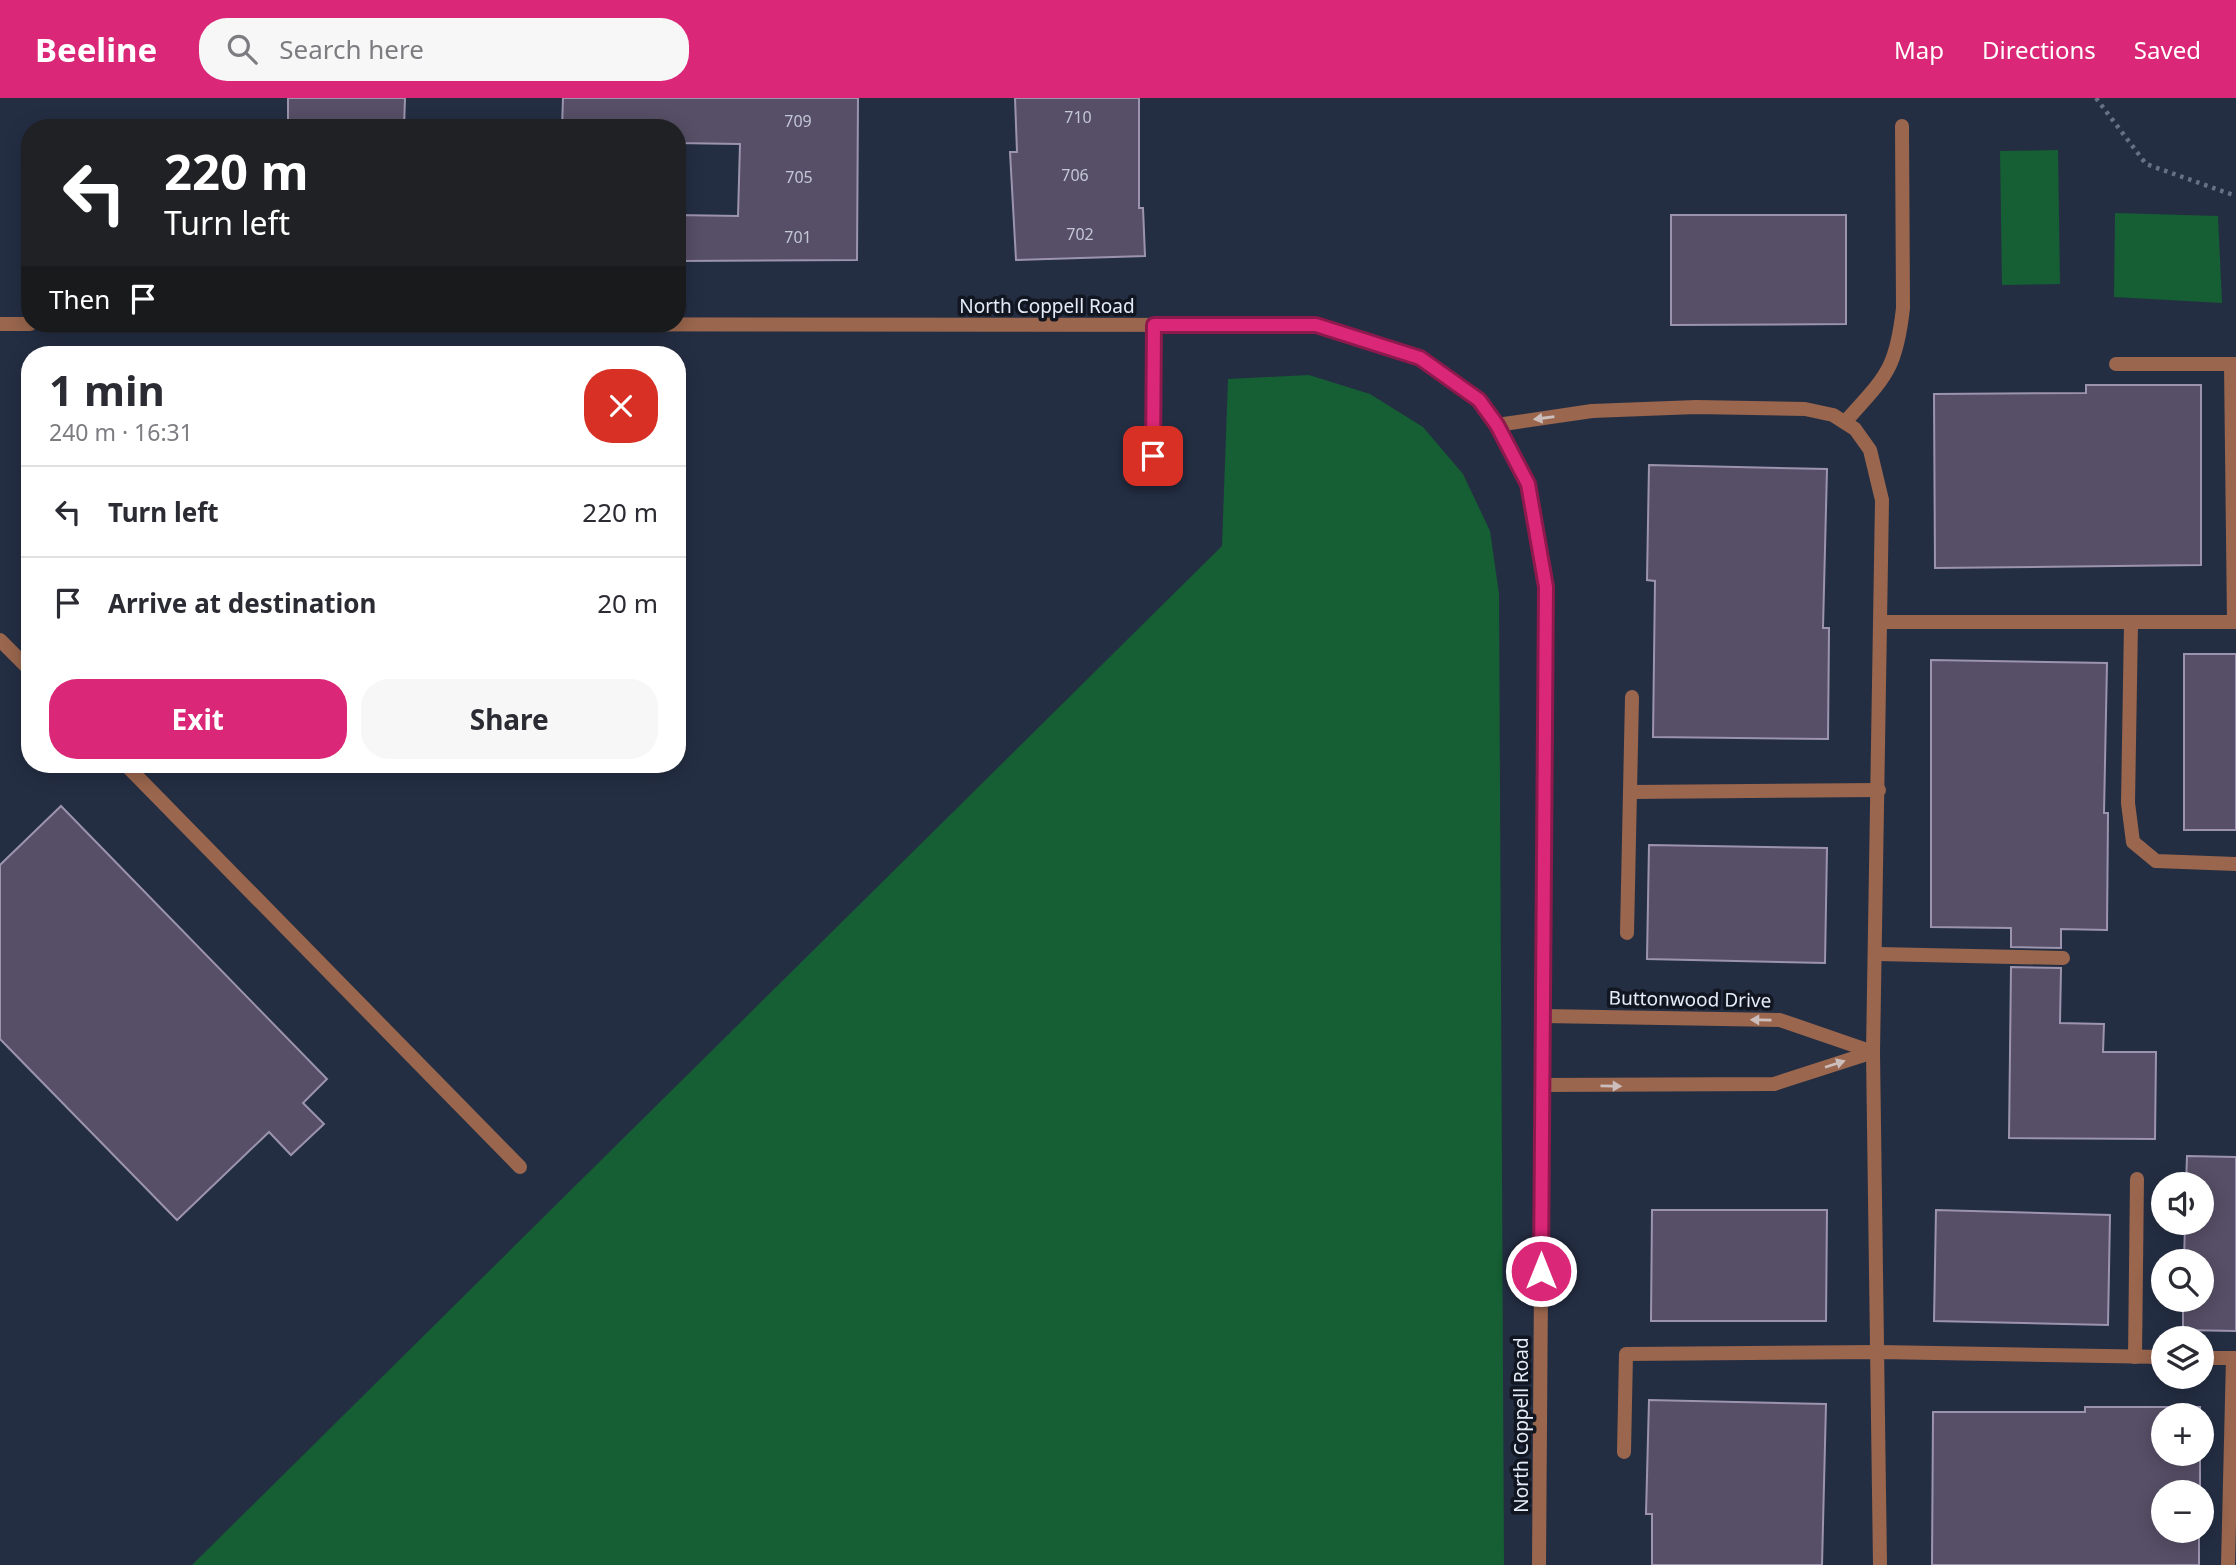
<!DOCTYPE html>
<html lang="en">
<head>
<meta charset="utf-8">
<style>
	:root { --surface:#fff; --page:#f7f7f7; --text:#2b2b33; --muted:#7c7c81; --line:#e1e1e2; --accent:#db2777 }
	body { margin:0; font-family:"Noto Sans",sans-serif; background:var(--page); color:var(--text); height:100vh; display:flex; flex-direction:column; font-size:26px; white-space:nowrap }
	* { box-sizing:border-box; margin:0 }
	p { font-size:23px; color:var(--muted) }
	.icon { flex:none; width:38px; height:38px; fill:none; stroke:currentColor; stroke-width:2; stroke-linecap:round; stroke-linejoin:round }
	.map { position:relative; flex:1; overflow:hidden }
	.details { position:absolute; left:21px; top:248px; width:665px; height:427px; display:flex; flex-direction:column; background:var(--surface); border-radius:28px; box-shadow:0 4px 18px #0003 }
	.details>* { flex:none }
	.guide { position:absolute; left:21px; top:21px; width:665px; height:214px; border-radius:28px; box-shadow:0 4px 18px #0003; background:#202124; color:#fff; overflow:hidden }
	.tools { position:absolute; left:2151px; top:1074px; display:grid; gap:14px }
	.tools a { display:grid; place-items:center; width:63px; height:63px; border-radius:50%; background:var(--surface); box-shadow:0 4px 18px #0003; font-size:35px }
	.pin { position:absolute; display:grid; place-items:center; width:60px; height:60px; color:#fff; margin:-30px; border-radius:14px; box-shadow:0 4px 10px #0006 }
	.me { position:absolute; width:77px; margin:-38px; rotate:0deg; stroke-linejoin:round; filter:drop-shadow(0 0 5px #0008) }
	.turn { display:flex; align-items:center; gap:24px; height:147px; padding:0 28px; font-size:32px }
	.turn .icon { width:91px; height:91px; stroke-width:2.5 }
	.turn b { display:block; font-size:49px; line-height:60px }
	.then { display:flex; align-items:center; height:66px; padding:0 28px; background:#0003; gap:14px; font-size:26px }
	.round { display:grid; place-items:center; flex:none; width:74px; height:74px; border-radius:28px; background:var(--page) }
	.headline { display:flex; align-items:center; justify-content:space-between; height:119px; padding:0 28px }
	h1 { font-size:42px; font-weight:700; line-height:52px }
	.action { display:flex; gap:14px; margin-top:auto; padding:14px 28px }
	.action a { flex:1; height:80px; border-radius:28px; background:var(--accent); color:#fff; font-size:28px; font-weight:700; line-height:80px; text-align:center }
	.action a+a { background:var(--page); color:var(--text) }
	ul { padding:0; list-style:none }
	li { display:flex; align-items:center; gap:21px; height:91px; padding:0 28px; border-top:2px solid var(--line) }
	li div { flex:1 }
	li b { display:block; font-size:26px }
	li em { font-style:normal }
	header { display:flex; align-items:center; gap:42px; box-sizing:border-box; height:98px; padding:0 35px; background:var(--accent); color:#fff }
	header strong { font-size:33px }
	nav { display:flex; gap:38px; margin-inline-start:auto; font-size:24px }
	.search { width:490px; height:63px; background:var(--page); display:flex; align-items:center; gap:18px; box-sizing:border-box; padding:0 24px; border-radius:28px; color:var(--muted); font-size:26px }
	.map>svg:first-child { display:block }
	.green { fill:#165e33 }
	.building { fill:#574f67; stroke:#9c94af; stroke-width:2 }
	.lines { fill:none; stroke-linecap:round; stroke-linejoin:round }
	.path { stroke:#677183; stroke-width:4.5; stroke-dasharray:3.5 5; stroke-linecap:butt }
	.service { stroke:#9a664d; stroke-width:14 }
	.minor { stroke:#9a664d; stroke-width:14 }
	.tertiary { stroke:#9a664d; stroke-width:14 }
	.oneway { fill:#cbbebd }
	.route-casing { stroke:#8e194d; stroke-width:18 }
	.route { stroke:#db2777; stroke-width:12 }
	.labels { text-anchor:middle; stroke-width:7; stroke-linejoin:round; paint-order:stroke }
	.number-label { font-size:16px; fill:#c2c6d5 }
	.street-label { font-size:19px; fill:#e5edfa; stroke:#121620 }
</style>
</head>
<body>
<header>
<strong>Beeline</strong>
<div class="search"><svg class="icon" aria-label="search" viewBox="0 0 24 24"><circle cx="10" cy="10" r="6"/><path d="M15 15l6 6"/></svg>Search here</div>
<nav><a>Map</a><a>Directions</a><a>Saved</a></nav>
</header>
<div class="map">
<svg width="2236" height="1467" viewBox="0 0 2236 1467">
	<rect width="100%" height="100%" fill="#242e43"/>
	<g class="green">
		<polygon points="2058,52 2060,186 2002,187 2000,53"/>
		<polygon points="2115,115 2218,118 2222,205 2114,199"/>
		<polygon points="1309,277 1370,296 1423,329 1463,376 1490,433 1499,496 1504,1467 192,1467 1222,448 1228,281"/>
	</g>
	<g class="building">
		<polygon points="288,0 405,0 404,30 288,30"/>
		<polygon points="563,0 858,0 857,162 677,163 677,117 738,118 740,46 677,45 677,30 562,30"/>
		<polygon points="1015,0 1139,0 1139,110 1143,110 1145,158 1016,162 1010,54 1017,54"/>
		<polygon points="1671,117 1846,117 1846,226 1671,227"/>
		<polygon points="2086,287 2201,287 2201,467 1935,470 1934,296 2086,295"/>
		<polygon points="1649,367 1827,371 1823,530 1829,530 1828,641 1653,639 1655,483 1647,482"/>
		<rect x="2184" y="556" width="52" height="176"/>
		<polygon points="1931,562 2107,565 2104,715 2108,715 2107,832 2061,831 2061,850 2011,849 2011,830 1931,829"/>
		<polygon points="61,708 327,981 303,1005 324,1026 291,1057 269,1034 177,1122 0,941 0,767"/>
		<polygon points="1649,747 1827,750 1825,865 1647,861"/>
		<polygon points="2011,869 2061,870 2060,925 2104,926 2103,954 2156,954 2155,1041 2009,1040"/>
		<polygon points="2187,1058 2236,1059 2236,1233 2183,1232 2183,1202 2202,1202 2202,1164 2184,1164 2185,1125 2202,1125 2202,1087 2186,1087"/>
		<polygon points="1652,1112 1827,1112 1826,1223 1651,1223"/>
		<polygon points="1936,1112 2110,1117 2108,1227 1934,1223"/>
		<polygon points="1649,1302 1826,1306 1822,1467 1652,1467 1652,1416 1646,1416"/>
		<polygon points="2085,1309 2200,1309 2200,1318 2163,1318 2163,1356 2200,1356 2200,1395 2163,1395 2163,1433 2199,1433 2199,1467 1932,1467 1933,1314 2085,1314"/>
	</g>
	<g class="lines">
		<polyline class="path" points="2096,0 2146,66 2236,98"/>
		<g class="service">
			<polyline points="2116,266 2236,266"/>
			<polyline points="2231,266 2234,524"/>
			<path d="M1845,324C1885,279 1896,273 1903,210L1902,28"/>
			<polyline points="1497,327 1592,313 1696,309 1805,311 1833,317 1855,331 1870,352 1882,402 1873,954 1880,1467"/>
			<polyline points="1153,358 1154,227"/>
			<polyline points="1881,524 2236,524"/>
			<polyline points="2131,525 2128,705 2133,744 2156,763 2236,766"/>
			<polyline points="0,542 30,572"/>
			<polyline points="126,667 520,1069"/>
			<polyline points="1630,694 1879,692"/>
			<polyline points="1627,835 1632,599"/>
			<polyline points="1877,856 2063,860"/>
			<polyline points="2135,1259 2137,1081"/>
			<polyline points="2202,1260 2236,1260"/>
			<polyline points="1624,1354 1626,1256 1879,1254 2163,1259"/>
			<polyline points="2228,1467 2233,1260"/>
		</g>
		<g class="minor">
			<polyline points="1543,918 1780,922 1873,954"/>
			<polyline points="1542,987 1774,986 1873,954"/>
		</g>
		<g class="tertiary">
			<polyline points="0,226 30,226"/>
			<polyline points="45,226 1316,227 1420,260 1479,302 1497,327 1528,386 1546,489 1539,1467"/>
		</g>
	</g>
	<defs><path id="oneway-solid" d="M-6-.8H1V-3.2L6.5 0L1 3.2V.8H-6Z" transform="scale(1.75)"/></defs>
	<g class="oneway">
		<use href="#oneway-solid" transform="translate(1544 320) rotate(172)"/>
		<use href="#oneway-solid" transform="translate(1761 922) rotate(-179)"/>
		<use href="#oneway-solid" transform="translate(1835 966) rotate(-18)"/>
		<use href="#oneway-solid" transform="translate(1611 988) rotate(1)"/>
	</g>
	<g class="lines">
		<defs>
			<polyline id="route" points="1153,358 1154,227 1316,227 1420,260 1479,302 1497,327 1528,386 1546,489 1541,1173"/>
		</defs>
		<use href="#route" class="route-casing"/>
		<use href="#route" class="route"/>
	</g>
	<g class="labels">
		<g class="number-label">
			<text x="1078" y="25">710</text>
			<text x="798" y="29">709</text>
			<text x="1075" y="83">706</text>
			<text x="799" y="85">705</text>
			<text x="1080" y="142">702</text>
			<text x="798" y="145">701</text>
		</g>
		<g class="street-label">
			<text x="1047" y="215">North Coppell Road</text>
			<text transform="translate(1690 901) rotate(1)" y="7">Buttonwood Drive</text>
			<text transform="translate(1521 1327) rotate(-90)" y="7">North Coppell Road</text>
		</g>
	</g>
</svg>
<div class="tools">
<a><svg class="icon" aria-label="sound" viewBox="0 0 24 24"><path d="M4 9h4l5-4v14l-5-4H4zM17 9q2 3 0 6"/></svg></a>
<a><svg class="icon" aria-label="search" viewBox="0 0 24 24"><circle cx="10" cy="10" r="6"/><path d="M15 15l6 6"/></svg></a>
<a><svg class="icon" aria-label="layers" viewBox="0 0 24 24"><path d="M12 4l9 5-9 5-9-5zM3 14l9 5 9-5"/></svg></a>
<a>+</a>
<a>−</a>
</div>
<div class="pin" style="left:1153px;top:358px;background:#d93025"><svg class="icon" aria-label="arrive" viewBox="0 0 24 24"><path d="M6 21V4h12l-3 4 3 4H6"/></svg></div>
<svg class="me" style="left:1541px;top:1173px" viewBox="-20 -20 40 40"><circle r="17" fill="#db2777" stroke="#fff" stroke-width="3"/><path d="M0-11L8 9 0 5-8 9z" fill="#fff"/></svg>
<div class="guide">
<div class="turn"><svg class="icon" aria-label="left" viewBox="0 0 24 24"><path d="M17 20v-9H6M10 6l-5 5 5 5"/></svg><div><b>220 m</b>Turn left</div></div>
<div class="then">Then<svg class="icon" aria-label="arrive" viewBox="0 0 24 24"><path d="M6 21V4h12l-3 4 3 4H6"/></svg></div>
</div>
<section class="details">
<div class="headline"><div><h1>1 min</h1><p>240 m · 16:31</p></div><a class="round" style="background:#d93025;color:#fff"><svg class="icon" aria-label="close" viewBox="0 0 24 24"><path d="M6 6l12 12M18 6L6 18"/></svg></a></div>
<ul>
<li><svg class="icon" aria-label="left" viewBox="0 0 24 24"><path d="M17 20v-9H6M10 6l-5 5 5 5"/></svg><div><b>Turn left</b></div><em>220 m</em></li>
<li><svg class="icon" aria-label="arrive" viewBox="0 0 24 24"><path d="M6 21V4h12l-3 4 3 4H6"/></svg><div><b>Arrive at destination</b></div><em>20 m</em></li>
</ul>
<div class="action"><a>Exit</a><a>Share</a></div>
</section>
</div>
</body>
</html>
